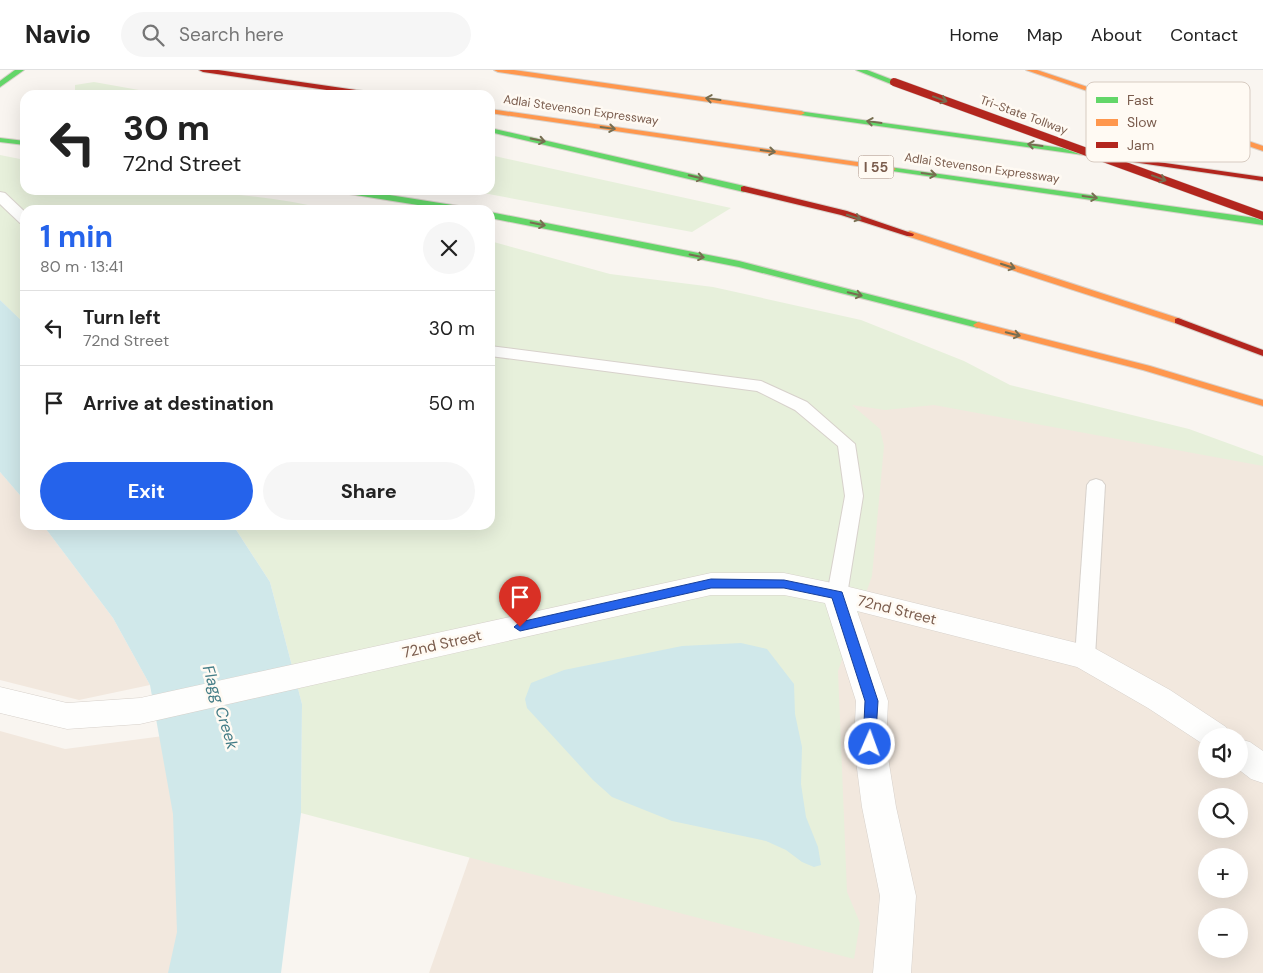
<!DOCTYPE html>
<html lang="en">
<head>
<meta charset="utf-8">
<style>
	:root { --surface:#fff; --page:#f6f6f6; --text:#222; --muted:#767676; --line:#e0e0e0; --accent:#2563eb }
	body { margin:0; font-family:"DM Sans",sans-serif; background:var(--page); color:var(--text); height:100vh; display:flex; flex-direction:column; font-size:19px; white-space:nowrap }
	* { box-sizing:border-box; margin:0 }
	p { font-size:16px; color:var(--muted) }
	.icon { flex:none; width:28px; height:28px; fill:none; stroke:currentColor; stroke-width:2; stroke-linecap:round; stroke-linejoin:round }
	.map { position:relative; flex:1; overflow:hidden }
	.side { position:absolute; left:20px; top:135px; width:475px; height:325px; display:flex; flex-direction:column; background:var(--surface); border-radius:15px; box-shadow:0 5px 20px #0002 }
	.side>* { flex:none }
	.hud { position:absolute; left:20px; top:20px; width:475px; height:105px; border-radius:15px; box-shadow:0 5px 20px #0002; background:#fff; color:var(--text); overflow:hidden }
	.fabs { position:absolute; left:1198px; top:658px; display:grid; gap:10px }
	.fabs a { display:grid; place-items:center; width:50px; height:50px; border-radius:50%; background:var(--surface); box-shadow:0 5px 20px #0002; font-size:25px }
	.pin { position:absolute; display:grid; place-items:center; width:42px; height:42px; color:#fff; margin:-51px -21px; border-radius:50% 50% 50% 0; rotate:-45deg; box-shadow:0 0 5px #0007 }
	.pin .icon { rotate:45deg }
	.me { position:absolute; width:55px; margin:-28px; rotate:2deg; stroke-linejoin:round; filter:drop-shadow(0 0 4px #0008) }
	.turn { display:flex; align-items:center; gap:18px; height:105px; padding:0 20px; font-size:22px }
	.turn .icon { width:65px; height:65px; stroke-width:2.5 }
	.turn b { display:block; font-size:35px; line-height:42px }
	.round { display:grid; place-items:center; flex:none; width:52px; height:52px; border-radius:26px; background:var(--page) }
	.overview { display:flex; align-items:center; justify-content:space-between; height:85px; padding:0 20px }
	h1 { font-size:30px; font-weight:700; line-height:38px; color:var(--accent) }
	.action { display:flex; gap:10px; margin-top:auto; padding:10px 20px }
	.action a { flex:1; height:58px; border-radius:30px; background:var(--accent); color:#fff; font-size:20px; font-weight:700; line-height:58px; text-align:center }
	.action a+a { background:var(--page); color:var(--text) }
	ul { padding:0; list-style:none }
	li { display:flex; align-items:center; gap:15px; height:75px; padding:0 20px; border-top:1px solid var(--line) }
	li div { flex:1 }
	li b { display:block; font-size:19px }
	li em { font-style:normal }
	header { display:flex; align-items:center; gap:30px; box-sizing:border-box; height:70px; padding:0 25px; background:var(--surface); border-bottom:1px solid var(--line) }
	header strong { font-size:24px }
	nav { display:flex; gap:28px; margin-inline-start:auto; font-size:18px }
	.search { width:350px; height:45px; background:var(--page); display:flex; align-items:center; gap:12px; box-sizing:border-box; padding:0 18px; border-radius:28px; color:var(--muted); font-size:19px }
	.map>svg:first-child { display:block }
	.residential { fill:#f2e8de; fill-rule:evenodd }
	.green { fill:#e7f0db }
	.water { fill:#d0e8ea }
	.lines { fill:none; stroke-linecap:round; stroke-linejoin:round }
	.lane-casing { stroke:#d7d1cb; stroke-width:2 }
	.street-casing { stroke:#d7d1cb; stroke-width:1 }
	.fast-casing { stroke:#d9d2cb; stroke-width:2 }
	.slow-casing { stroke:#d9d2cb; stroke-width:2 }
	.jam-casing { stroke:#d9d2cb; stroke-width:2 }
	.lane { fill:#fefefd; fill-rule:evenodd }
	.street { fill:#fefefd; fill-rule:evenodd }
	.fast { fill:#63d668; fill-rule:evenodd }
	.slow { fill:#ff974d; fill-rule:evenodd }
	.jam { fill:#b3261e; fill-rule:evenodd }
	.jam-bridge-casing { stroke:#dad1cc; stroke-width:9; stroke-linecap:butt }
	.jam-bridge { stroke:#b3261e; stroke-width:8 }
	.oneway { stroke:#776e51 }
	.route { fill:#2563eb; stroke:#184099 }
	.labels { text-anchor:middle; stroke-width:5; stroke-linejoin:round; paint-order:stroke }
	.far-street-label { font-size:12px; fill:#7a5c4d; stroke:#fffaf3 }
	.shield { fill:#fffaf3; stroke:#a28b7f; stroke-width:1 }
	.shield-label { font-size:14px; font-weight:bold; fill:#7a5c4d }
	.street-label { font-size:15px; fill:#7a5c4d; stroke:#fffaf3 }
	.water-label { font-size:16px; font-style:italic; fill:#437c86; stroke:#fffaf3 }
	.key { fill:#fffaf3; stroke:#d7cbc1; stroke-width:1 }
	.key-label { font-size:14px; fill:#7a5c4d }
</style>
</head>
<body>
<header>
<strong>Navio</strong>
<div class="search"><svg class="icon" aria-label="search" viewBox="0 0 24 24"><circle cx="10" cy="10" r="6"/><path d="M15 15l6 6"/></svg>Search here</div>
<nav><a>Home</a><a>Map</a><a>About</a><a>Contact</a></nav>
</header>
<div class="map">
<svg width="1263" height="903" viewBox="0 0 1263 903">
	<rect width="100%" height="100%" fill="#f9f5f0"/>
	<g class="residential">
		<path d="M644,291L883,317L1263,395V903H429ZM1206,666H1239V699H1206ZM1206,726H1239V759H1206ZM1206,786H1239V819H1206ZM1206,846H1239V879H1206Z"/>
		<polygon points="0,402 25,431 25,455 43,455 113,548 150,615 79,630 0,610"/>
		<polygon points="0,661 65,679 201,661 216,903 0,903"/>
	</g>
	<g class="green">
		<polygon points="94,12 167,25 75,25 75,15"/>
		<path d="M0,85L25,90V120C127,120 231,116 331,140H25V254L0,230Z"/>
		<polygon points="490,85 731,138 692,162 467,120 490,120"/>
		<polygon points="490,171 610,204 713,217 861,250 964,291 1010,315 1189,359 1263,386 1263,396 934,335 885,340 852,335 880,359 884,376 872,506 838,601 847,822 860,853 854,889 301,743 302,634 270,512 233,455 490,455"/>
	</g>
	<g class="water">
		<polygon points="0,230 25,254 25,431 0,402"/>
		<polygon points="43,455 233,455 270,512 302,634 301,743 281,903 168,903 177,862 173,744 150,615 113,548"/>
		<polygon points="741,573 767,579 794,614 795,644 802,677 801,714 806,747 818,777 821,795 814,797 802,792 786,780 766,771 672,751 612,727 593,710 527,638 525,629 531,613 564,600 682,576"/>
	</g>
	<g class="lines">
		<defs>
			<g id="lane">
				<polygon points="0,122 5,123 25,142 25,154 20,153 0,134"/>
				<polygon points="490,276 761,311 807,332 855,374 863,426 847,525 844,530 837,532 830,530 827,525 845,426 838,376 795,340 757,321 490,286"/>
				<polygon points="1096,409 1102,411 1105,415 1095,587 1092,593 1085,595 1078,593 1075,587 1087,415 1090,411"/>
			</g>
			<g id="street">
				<polygon points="711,503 784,503 837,514 1085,575 1096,579 1170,620 1226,657 1231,666 1206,666 1206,676 1148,638 1077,597 857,541 888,631 886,675 896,737 916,826 911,903 873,903 880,826 862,737 854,675 856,631 825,533 784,525 711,525 140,654 67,659 0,643 0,617 67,633 140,628"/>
				<polygon points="1239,669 1250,672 1263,681 1263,713 1251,709 1238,699"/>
			</g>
			<g id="fast">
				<polygon points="15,0 24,0 0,17 0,11"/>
				<polygon points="856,0 867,0 898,12 891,14"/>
				<polygon points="798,41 1112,85 1116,87 1112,89 801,45 797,43"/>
				<polygon points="490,58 744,116 748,119 744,122 490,62"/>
				<polygon points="0,68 25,71 25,75 0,72"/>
				<polygon points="889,97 1263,149 1263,155 892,101 888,99"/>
				<polygon points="339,120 358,120 465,137 469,140 449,140 343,123"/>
				<polygon points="490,142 739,191 981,253 983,255 978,258 739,197 490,148"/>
			</g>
			<g id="slow">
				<polygon points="494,0 514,0 801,41 805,43 801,45 498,2"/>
				<polygon points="1026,0 1037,0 1263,76 1263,81"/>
				<polygon points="490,39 892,97 896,99 892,101 490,43"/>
				<polygon points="910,161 1181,249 1183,251 1181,253 1175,253 907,166 907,162"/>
				<polygon points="978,252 1150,296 1263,330 1263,336 1143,300 975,257 973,255"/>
			</g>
			<g id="jam">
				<polygon points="199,0 218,0 377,23 381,25 361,25 203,2"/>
				<polygon points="1109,85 1263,107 1263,111 1112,89 1109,89"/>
				<polygon points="744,116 847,141 914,164 913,166 907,166 841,145 741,121 741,117"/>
				<polygon points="1178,248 1263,280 1263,286 1175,253 1175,249"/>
			</g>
		</defs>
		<use href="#lane" class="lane-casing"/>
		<use href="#street" class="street-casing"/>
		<use href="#fast" class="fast-casing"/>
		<use href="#slow" class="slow-casing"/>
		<use href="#jam" class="jam-casing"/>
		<use href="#lane" class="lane"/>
		<use href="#street" class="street"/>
		<use href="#fast" class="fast"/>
		<use href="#slow" class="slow"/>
		<use href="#jam" class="jam"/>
		<defs>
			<polyline id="jam-bridge" points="894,12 1263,146"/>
		</defs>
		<use href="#jam-bridge" class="jam-bridge-casing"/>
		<use href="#jam-bridge" class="jam-bridge"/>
	</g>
	<defs><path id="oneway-shaft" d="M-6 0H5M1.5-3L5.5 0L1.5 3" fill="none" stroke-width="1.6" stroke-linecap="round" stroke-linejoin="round" transform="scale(1.25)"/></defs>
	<g class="oneway">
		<use href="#oneway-shaft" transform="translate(713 29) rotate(-172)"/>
		<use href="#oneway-shaft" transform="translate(940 29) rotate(20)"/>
		<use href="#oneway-shaft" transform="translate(874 52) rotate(-172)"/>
		<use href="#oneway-shaft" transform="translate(608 58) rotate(8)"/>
		<use href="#oneway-shaft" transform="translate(538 70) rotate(12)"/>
		<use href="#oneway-shaft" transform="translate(1035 75) rotate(-172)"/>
		<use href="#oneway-shaft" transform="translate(768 81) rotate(8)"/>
		<use href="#oneway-shaft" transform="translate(929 104) rotate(8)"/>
		<use href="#oneway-shaft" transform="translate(696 107) rotate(14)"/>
		<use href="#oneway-shaft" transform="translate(1159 108) rotate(20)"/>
		<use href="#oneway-shaft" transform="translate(1090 127) rotate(8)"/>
		<use href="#oneway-shaft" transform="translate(854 147) rotate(18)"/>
		<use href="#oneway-shaft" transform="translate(538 154) rotate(11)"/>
		<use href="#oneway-shaft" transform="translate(697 186) rotate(11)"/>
		<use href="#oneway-shaft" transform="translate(1008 196) rotate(18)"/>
		<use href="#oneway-shaft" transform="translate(855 224) rotate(14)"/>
		<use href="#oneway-shaft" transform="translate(1013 264) rotate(14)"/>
	</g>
	<polygon class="route" points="711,509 784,510 842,522 878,631 875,678 865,678 863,674 865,631 832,528 784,518 711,518 520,561 514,557 520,552"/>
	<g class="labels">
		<g class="far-street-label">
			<text transform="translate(581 40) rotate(8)" y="4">Adlai Stevenson Expressway</text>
			<text transform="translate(1024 45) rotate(20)" y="4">Tri-State Tollway</text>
			<text transform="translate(982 98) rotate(8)" y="4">Adlai Stevenson Expressway</text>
		</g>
		<rect class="shield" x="858.5" y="85.5" width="35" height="23" rx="4"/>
		<g class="shield-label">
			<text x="876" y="102">I 55</text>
		</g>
		<g class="street-label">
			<text transform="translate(897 540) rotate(14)" y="5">72nd Street</text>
			<text transform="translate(442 574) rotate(-13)" y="5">72nd Street</text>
		</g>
		<g class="water-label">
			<text transform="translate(221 637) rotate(73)" y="6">Flagg Creek</text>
		</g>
	</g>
	<rect x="1086" y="12" width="164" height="80" rx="8" class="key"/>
	<rect x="1096" y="27" width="22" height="6" fill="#63d668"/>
	<rect x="1096" y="49" width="22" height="7" fill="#ff974d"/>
	<rect x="1096" y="72" width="22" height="6" fill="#b3261e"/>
	<g class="key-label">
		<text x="1127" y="35">Fast</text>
		<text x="1127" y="57">Slow</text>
		<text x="1127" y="80">Jam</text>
	</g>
</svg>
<div class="fabs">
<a><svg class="icon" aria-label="sound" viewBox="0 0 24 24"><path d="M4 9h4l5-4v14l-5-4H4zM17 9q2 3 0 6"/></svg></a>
<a><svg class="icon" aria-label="search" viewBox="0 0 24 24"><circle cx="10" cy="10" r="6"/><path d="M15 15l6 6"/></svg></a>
<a>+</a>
<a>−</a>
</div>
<div class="pin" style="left:520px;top:557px;background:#d93025"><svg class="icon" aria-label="arrive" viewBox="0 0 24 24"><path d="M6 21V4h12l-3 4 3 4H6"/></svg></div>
<svg class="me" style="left:870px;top:674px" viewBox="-20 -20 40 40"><circle r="17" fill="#2563eb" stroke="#fff" stroke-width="3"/><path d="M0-11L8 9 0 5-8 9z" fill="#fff"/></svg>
<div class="hud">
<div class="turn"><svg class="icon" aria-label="left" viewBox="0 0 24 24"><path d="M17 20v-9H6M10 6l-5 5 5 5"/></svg><div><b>30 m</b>72nd Street</div></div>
</div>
<section class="side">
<div class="overview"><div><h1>1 min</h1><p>80 m · 13:41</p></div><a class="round"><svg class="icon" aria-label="close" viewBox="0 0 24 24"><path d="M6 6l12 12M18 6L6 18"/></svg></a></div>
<ul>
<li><svg class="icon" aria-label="left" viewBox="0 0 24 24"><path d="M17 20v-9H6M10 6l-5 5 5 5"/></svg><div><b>Turn left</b><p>72nd Street</p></div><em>30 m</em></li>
<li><svg class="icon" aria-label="arrive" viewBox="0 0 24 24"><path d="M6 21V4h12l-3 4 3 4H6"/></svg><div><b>Arrive at destination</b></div><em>50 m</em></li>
</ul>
<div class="action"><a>Exit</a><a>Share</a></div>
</section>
</div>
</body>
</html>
